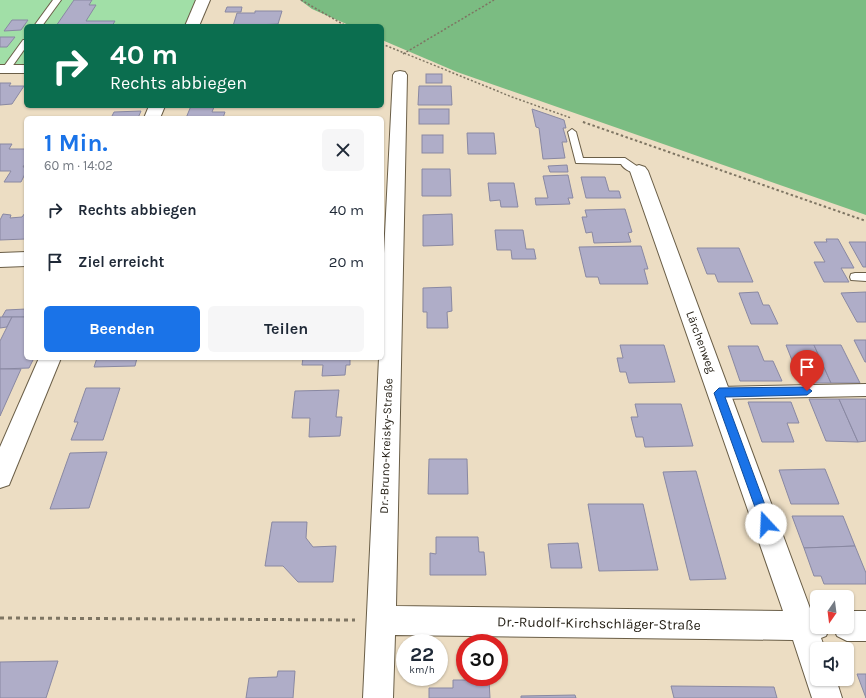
<!DOCTYPE html>
<html lang="de">
<head>
<meta charset="utf-8">
<style>
	:root { --surface:#fff; --page:#f6f6f7; --text:#1f2937; --muted:#747a83; --accent:#1a73e8 }
	body { margin:0; font-family:Karla,sans-serif; background:var(--page); color:var(--text); height:100vh; display:flex; flex-direction:column; font-size:15px; white-space:nowrap }
	* { box-sizing:border-box; margin:0 }
	p { font-size:13px; color:var(--muted) }
	.icon { flex:none; width:22px; height:22px; fill:none; stroke:currentColor; stroke-width:2; stroke-linecap:round; stroke-linejoin:round }
	.map { position:relative; flex:1; overflow:hidden }
	.sheet { position:absolute; left:24px; top:116px; width:360px; height:244px; display:flex; flex-direction:column; background:var(--surface); border-radius:6px; box-shadow:0 1px 3px #0004 }
	.sheet>* { flex:none }
	.top-card { position:absolute; left:24px; top:24px; width:360px; height:84px; border-radius:6px; box-shadow:0 1px 3px #0004; background:#0b6e4f; color:#fff; overflow:hidden }
	.needle { width:26px; rotate:194deg }
	.fabs { position:absolute; left:810px; top:590px; display:grid; gap:8px }
	.fabs a { display:grid; place-items:center; width:44px; height:44px; border-radius:6px; background:var(--surface); box-shadow:0 1px 3px #0004; font-size:20px }
	.speed { position:absolute; left:396px; top:634px; display:flex; gap:8px; font-size:20px; font-weight:700; text-align:center }
	.speed>* { display:grid; place-content:center; width:52px; height:52px; border-radius:50%; background:var(--surface); box-shadow:0 1px 3px #0004; line-height:1 }
	.speed small { font-size:10px; font-weight:400 }
	.speed .limit { border:6px solid #d22; background:#fff; color:#111 }
	.pin { position:absolute; display:grid; place-items:center; width:34px; height:34px; color:#fff; margin:-41px -17px; border-radius:50% 50% 50% 0; rotate:-45deg; box-shadow:0 0 4px #0007 }
	.pin .icon { rotate:45deg }
	.me { position:absolute; width:44px; margin:-22px; rotate:340deg; stroke-linejoin:round; filter:drop-shadow(0 0 3px #0008) }
	.turn { display:flex; align-items:center; gap:14px; height:84px; padding:0 20px; font-size:18px }
	.turn .icon { width:52px; height:52px; stroke-width:2.5 }
	.turn b { display:block; font-size:28px; line-height:34px }
	.round { display:grid; place-items:center; flex:none; width:42px; height:42px; border-radius:6px; background:var(--page) }
	.summary { display:flex; align-items:center; justify-content:space-between; height:68px; padding:0 20px }
	h1 { font-size:24px; font-weight:700; line-height:30px; color:var(--accent) }
	.button { display:flex; gap:8px; margin-top:auto; padding:8px 20px }
	.button a { flex:1; height:46px; border-radius:6px; background:var(--accent); color:#fff; font-size:16px; font-weight:700; line-height:46px; text-align:center }
	.button a+a { background:var(--page); color:var(--text) }
	ul { padding:0; list-style:none }
	li { display:flex; align-items:center; gap:12px; height:52px; padding:0 20px }
	li div { flex:1 }
	li b { display:block; font-size:15px }
	li em { font-style:normal }
	.map>svg:first-child { display:block }
	.green { fill:#a1dfa7 }
	.forest { fill:#7bbc82 }
	.building { fill:#afadc8; stroke:#8988a2 }
	.lines { fill:none; stroke-linecap:round; stroke-linejoin:round }
	.service-casing { stroke:#6a5e47; stroke-width:2 }
	.minor-casing { stroke:#6a5e47; stroke-width:2 }
	.path-far2 { stroke:#7e7563; stroke-width:1.5; stroke-dasharray:2 2; stroke-linecap:butt }
	.path-far1 { stroke:#7e7563; stroke-width:2; stroke-dasharray:2.5 2.5; stroke-linecap:butt }
	.path { stroke:#7e7563; stroke-width:3; stroke-dasharray:4 4; stroke-linecap:butt }
	.service { fill:#fff; fill-rule:evenodd }
	.minor { fill:#fff; fill-rule:evenodd }
	.route { fill:#1a73e8; stroke:#114b97 }
	.labels { text-anchor:middle; stroke-width:3; stroke-linejoin:round; paint-order:stroke }
	.street-label { font-size:12px; fill:#211c12; stroke:#fff }
	.near-street-label { font-size:14px; fill:#211c12; stroke:#fff }
</style>
</head>
<body>
<div class="map">
<svg width="866" height="698" viewBox="0 0 866 698">
	<rect width="100%" height="100%" fill="#ecddc3"/>
	<polygon class="green" points="0,0 197,0 185,26 26,26 26,67 0,67"/>
	<polygon class="forest" points="300,0 866,0 866,215 457,72 382,40 382,26 351,26 312,9"/>
	<g class="building">
		<polygon points="74,0 92,0 89,5 96,5 86,21 115,21 112,26 56,26"/>
		<polygon points="227,7 242,7 241,12 225,12"/>
		<polygon points="255,11 282,11 278,24 233,26 237,13 255,13"/>
		<polygon points="12,20 28,20 21,30 4,31"/>
		<polygon points="0,37 15,37 7,47 0,47"/>
		<rect x="426" y="74" width="16" height="9"/>
		<polygon points="0,83 11,83 9,86 24,86 12,104 0,105"/>
		<polygon points="419,86 451,86 452,105 418,105"/>
		<polygon points="191,106 214,107 212,112 225,112 223,118 186,118"/>
		<rect x="419" y="109" width="30" height="15"/>
		<polygon points="532,109 564,120 566,128 563,128 567,142 562,142 565,158 543,159 539,128 536,127"/>
		<polygon points="141,111 138,118 111,118 114,112"/>
		<polygon points="467,133 494,133 496,154 468,154"/>
		<rect x="422" y="135" width="21" height="18"/>
		<polygon points="0,144 12,144 9,149 26,149 26,162 23,167 26,167 26,172 21,182 4,182 11,171 0,171"/>
		<polygon points="567,165 568,172 550,172 548,166"/>
		<polygon points="422,169 450,169 451,196 422,196"/>
		<polygon points="568,175 573,198 568,198 570,204 536,205 535,198 548,198 543,176"/>
		<polygon points="581,177 605,177 609,191 619,191 621,198 586,198"/>
		<polygon points="488,183 514,183 518,207 501,207 500,200 490,201"/>
		<polygon points="625,209 632,232 628,233 631,242 594,243 592,232 586,233 582,217 587,217 585,210"/>
		<polygon points="25,213 26,239 0,240 0,220 3,214 11,215 10,218 22,217"/>
		<polygon points="452,214 453,245 423,246 423,215"/>
		<polygon points="495,230 523,230 526,249 534,249 536,259 512,259 511,250 497,250"/>
		<polygon points="826,239 838,239 854,268 841,268 849,282 824,282 814,262 825,262 814,242 827,242"/>
		<polygon points="849,242 866,242 866,267 863,267"/>
		<polygon points="641,246 648,269 644,269 648,284 600,284 598,277 586,277 579,247"/>
		<polygon points="697,248 739,248 753,282 718,282 715,274 707,274"/>
		<polygon points="451,287 452,311 447,312 448,328 427,328 427,312 423,312 423,288"/>
		<polygon points="758,292 763,305 769,305 778,324 751,324 739,293"/>
		<polygon points="866,292 866,322 857,322 841,293"/>
		<polygon points="26,309 26,317 2,317 6,310"/>
		<polygon points="0,317 12,317 7,327 0,328"/>
		<polygon points="12,317 26,317 26,358 34,358 29,368 0,369 0,341"/>
		<polygon points="854,340 866,340 866,362 865,362"/>
		<polygon points="620,345 664,345 675,382 629,383 626,372 620,372 617,358 623,358"/>
		<polygon points="786,345 814,345 831,383 801,383"/>
		<polygon points="814,345 841,345 860,383 831,383"/>
		<polygon points="728,346 758,346 764,361 773,361 782,381 740,381"/>
		<polygon points="97,358 137,358 135,366 94,367"/>
		<polygon points="303,358 350,358 350,365 346,365 345,375 322,376 323,365 302,365"/>
		<polygon points="0,369 21,369 0,416"/>
		<polygon points="86,388 120,388 103,440 71,440 78,422 74,422"/>
		<polygon points="339,390 336,417 342,417 340,436 309,437 310,418 292,418 295,391"/>
		<polygon points="809,399 839,399 858,442 826,441"/>
		<polygon points="839,399 866,399 866,441 858,442"/>
		<polygon points="748,402 791,402 799,423 787,423 794,442 762,442"/>
		<polygon points="635,404 681,404 693,446 645,447 643,437 636,437 631,417 638,417"/>
		<polygon points="107,452 89,508 50,509 70,453"/>
		<polygon points="429,459 467,459 468,494 428,494"/>
		<polygon points="825,469 839,504 791,504 779,470"/>
		<polygon points="696,471 726,579 690,580 663,472"/>
		<polygon points="588,504 643,504 658,570 599,571"/>
		<polygon points="792,516 843,516 855,546 804,548"/>
		<polygon points="272,522 307,522 306,538 313,547 336,546 333,582 298,582 283,566 265,566"/>
		<polygon points="436,537 478,537 479,552 484,552 486,575 430,575 430,553 436,554"/>
		<polygon points="578,543 582,568 551,568 548,544"/>
		<polygon points="855,546 866,573 866,584 824,584 821,576 814,576 804,548"/>
		<polygon points="58,661 46,698 0,698 0,662"/>
		<polygon points="278,671 295,671 293,698 246,698 249,678 277,677"/>
		<polygon points="857,674 866,674 866,698"/>
		<polygon points="453,680 489,680 490,698 429,698 429,688 453,688"/>
		<polygon points="671,686 774,687 777,698 674,698"/>
		<polygon points="575,695 576,698 521,698 521,696"/>
	</g>
	<g class="lines">
		<defs>
			<g id="service">
				<polygon points="53,0 61,0 42,26 34,26"/>
				<polygon points="23,40 26,40 26,47 9,71 3,71 2,69"/>
				<path d="M572,129L576,132L583,158H625L644,171L642,173C636,175 624,170 621,164L576,163L568,132Z"/>
				<polygon points="855,273 866,273 866,281 851,280 850,277 851,274"/>
				<polygon points="866,384 866,396 719,399 715,397 713,393 715,389 719,387"/>
			</g>
			<g id="minor">
				<polygon points="196,0 210,0 199,26 185,26"/>
				<rect x="0" y="65" width="26" height="8"/>
				<polygon points="400,71 405,72 407,75 396,606 783,611 630,171 633,167 639,165 645,167 648,171 811,611 817,612 817,627 830,627 826,636 821,638 825,649 817,649 817,679 836,679 842,698 812,698 793,640 395,635 393,698 363,698 379,358 382,358 382,293 393,75 395,72"/>
				<polygon points="149,106 165,106 160,118 144,118"/>
				<polygon points="26,252 26,266 0,267 0,253"/>
				<polygon points="39,358 61,358 9,485 0,488 0,447"/>
				<polygon points="847,611 866,611 866,641 847,641 837,636 833,627 847,627"/>
			</g>
		</defs>
		<use href="#service" class="service-casing"/>
		<use href="#minor" class="minor-casing"/>
		<g class="path-far2">
			<polyline points="301,0 346,26"/>
			<polyline points="382,44 512,97 571,118"/>
			<polyline points="403,54 494,0"/>
			<polyline points="583,122 586,123"/>
		</g>
		<polyline class="path-far1" points="583,122 866,221"/>
		<polyline class="path" points="0,618 355,620"/>
		<use href="#service" class="service"/>
		<use href="#minor" class="minor"/>
	</g>
	<polygon class="route" points="807,387 812,391 807,395 725,397 772,524 770,527 766,529 763,527 761,524 714,393 719,388"/>
	<g class="labels">
		<g class="street-label">
			<text transform="translate(701 342) rotate(70)" y="4">Lärchenweg</text>
			<text transform="translate(386 446) rotate(-88)" y="4">Dr.-Bruno-Kreisky-Straße</text>
		</g>
		<g class="near-street-label">
			<text transform="translate(599 623) rotate(1)" y="5">Dr.-Rudolf-Kirchschläger-Straße</text>
		</g>
	</g>
</svg>
<div class="fabs">
<a><svg class="needle" viewBox="-14 -14 28 28"><path d="M0-13l5 13h-10z" fill="#e53935"/><path d="M0 13l5-13h-10z" fill="#747a83"/></svg></a>
<a><svg class="icon" aria-label="sound" viewBox="0 0 24 24"><path d="M4 9h4l5-4v14l-5-4H4zM17 9q2 3 0 6"/></svg></a>
</div>
<div class="speed"><div>22<small>km/h</small></div><div class="limit">30</div></div>
<div class="pin" style="left:807px;top:391px;background:#d93025"><svg class="icon" aria-label="arrive" viewBox="0 0 24 24"><path d="M6 21V4h12l-3 4 3 4H6"/></svg></div>
<svg class="me" style="left:766px;top:524px" viewBox="-20 -20 40 40"><circle r="19" fill="#fff"/><path d="M0-13L10 11 0 6-10 11z" fill="#1a73e8"/></svg>
<div class="top-card">
<div class="turn"><svg class="icon" aria-label="right" viewBox="0 0 24 24"><path d="M7 20v-9h11M14 6l5 5-5 5"/></svg><div><b>40 m</b>Rechts abbiegen</div></div>
</div>
<section class="sheet">
<div class="summary"><div><h1>1 Min.</h1><p>60 m · 14:02</p></div><a class="round"><svg class="icon" aria-label="close" viewBox="0 0 24 24"><path d="M6 6l12 12M18 6L6 18"/></svg></a></div>
<ul>
<li><svg class="icon" aria-label="right" viewBox="0 0 24 24"><path d="M7 20v-9h11M14 6l5 5-5 5"/></svg><div><b>Rechts abbiegen</b></div><em>40 m</em></li>
<li><svg class="icon" aria-label="arrive" viewBox="0 0 24 24"><path d="M6 21V4h12l-3 4 3 4H6"/></svg><div><b>Ziel erreicht</b></div><em>20 m</em></li>
</ul>
<div class="button"><a>Beenden</a><a>Teilen</a></div>
</section>
</div>
</body>
</html>
